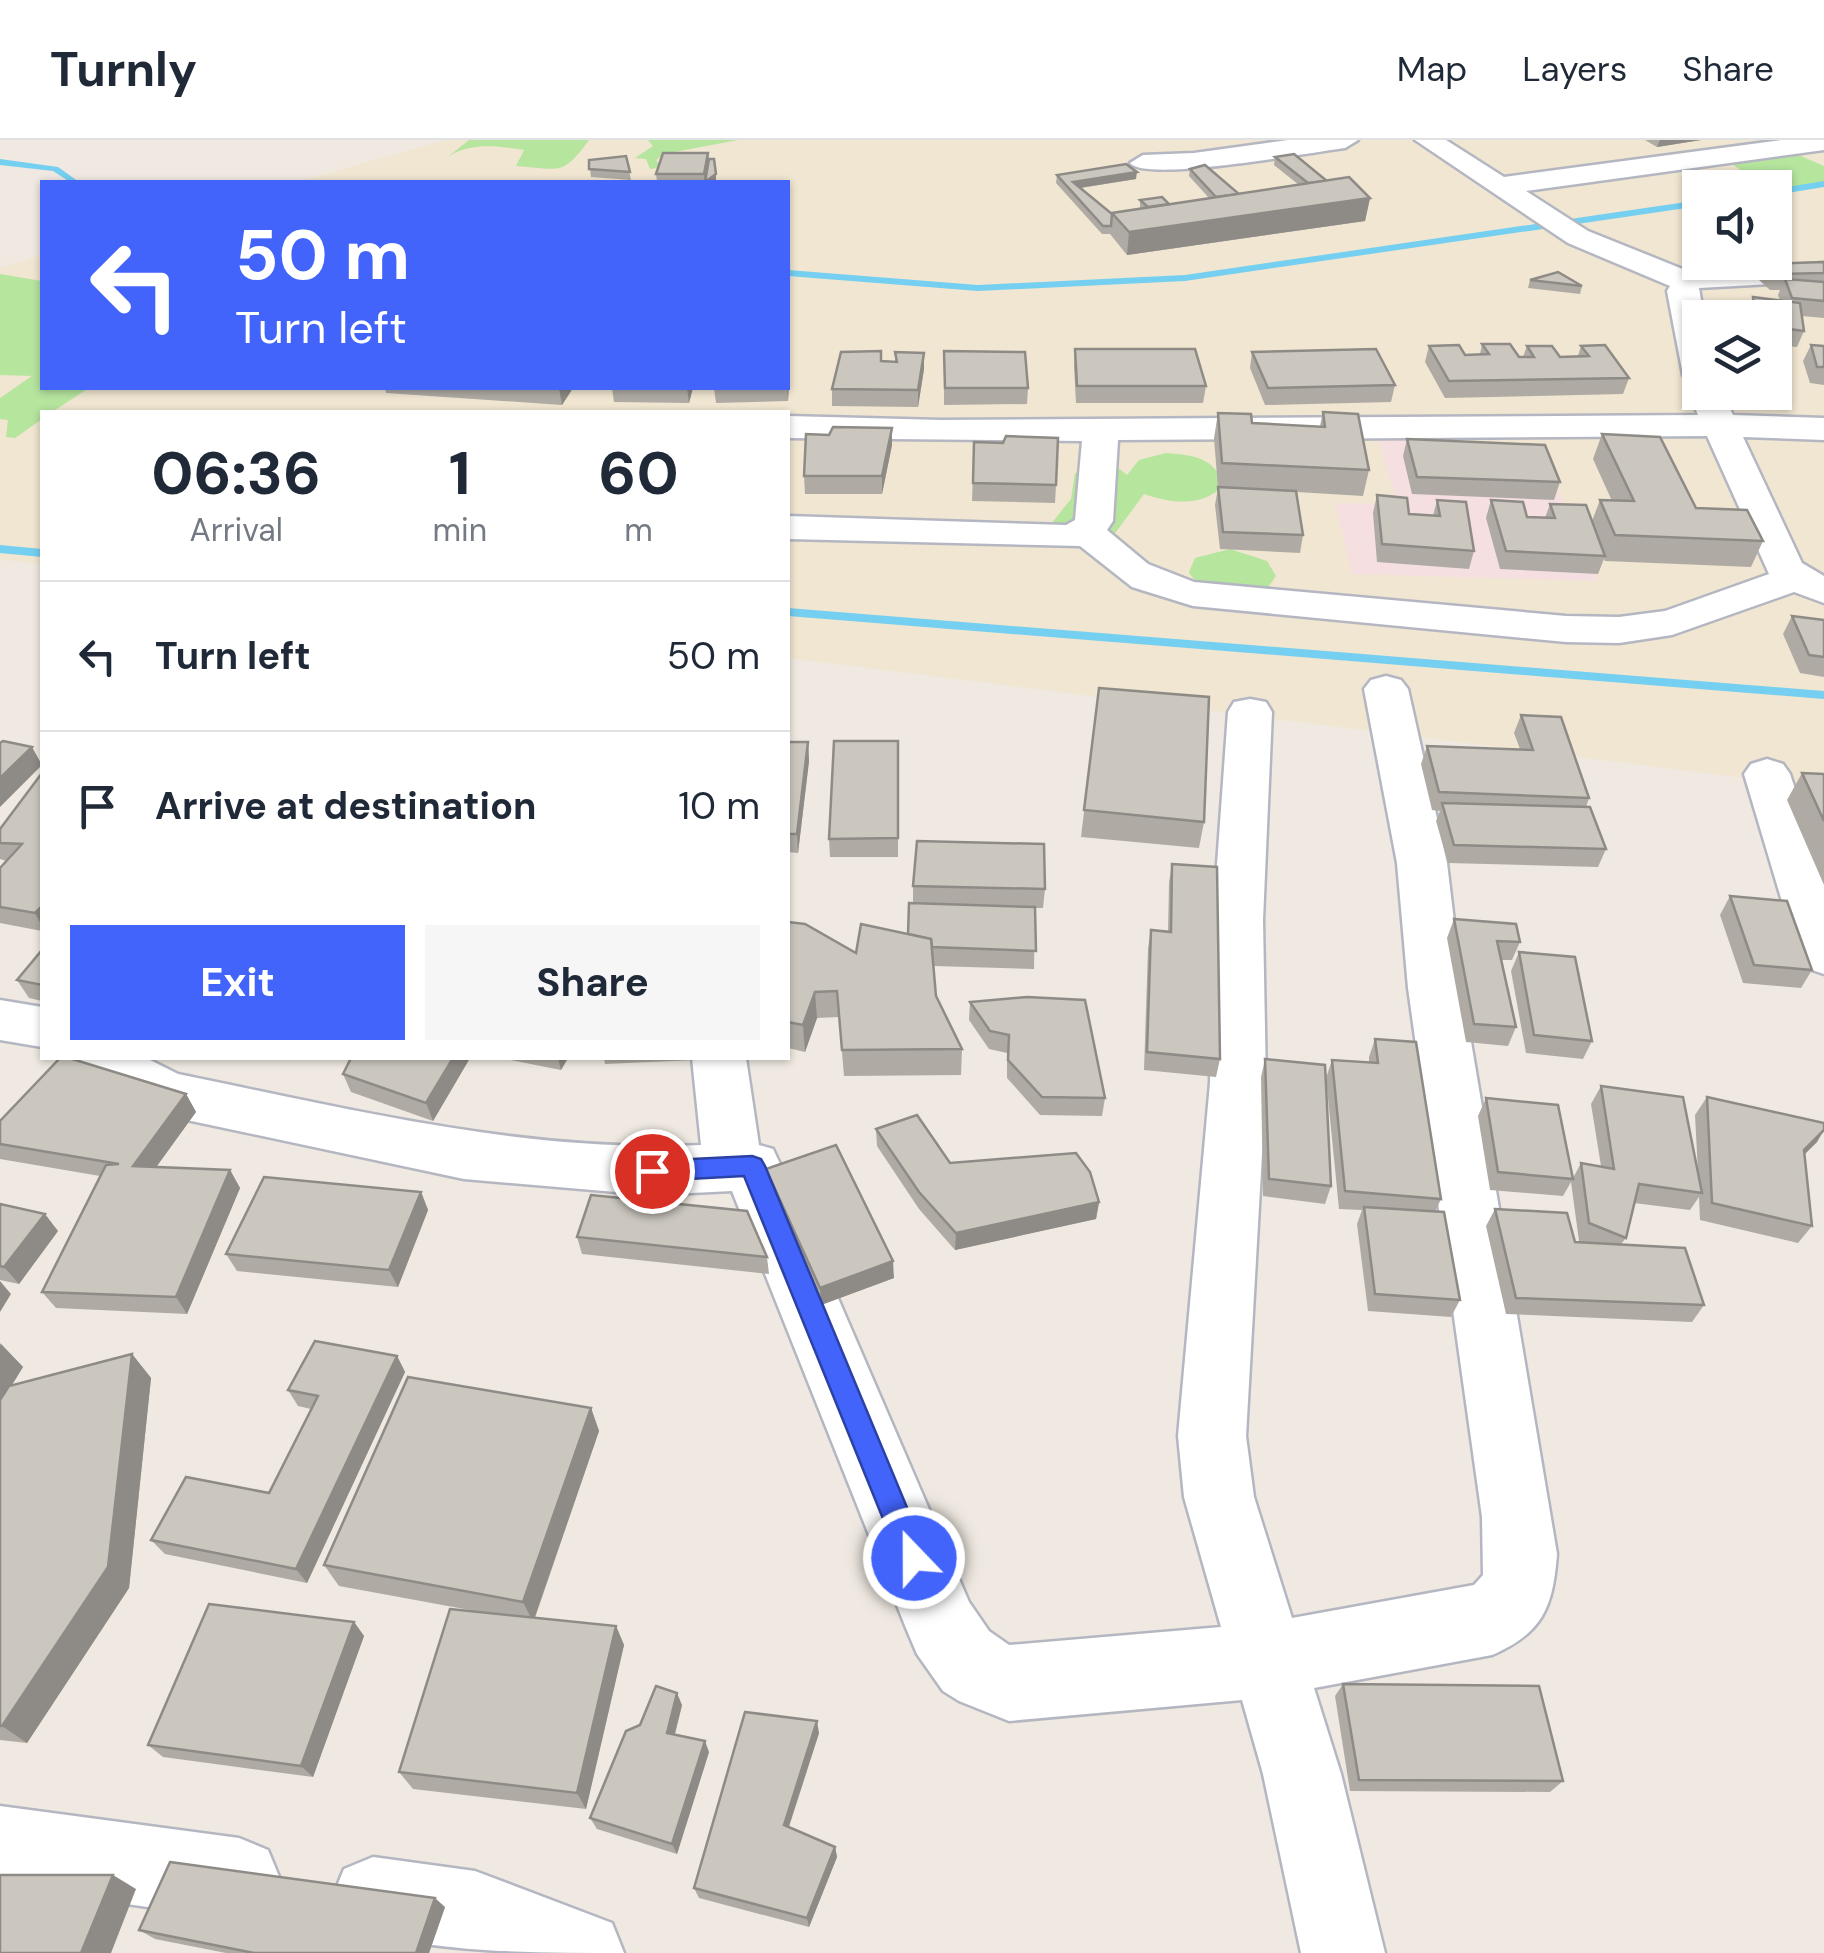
<!DOCTYPE html>
<html lang="en">
<head>
<meta charset="utf-8">
<style>
	:root { --surface:#fff; --page:#f6f6f7; --text:#1f2937; --muted:#747a83; --line:#e0e1e3; --accent:#4264fb }
	body { margin:0; font-family:"DM Sans",sans-serif; background:var(--page); color:var(--text); height:100vh; display:flex; flex-direction:column; font-size:38px; white-space:nowrap }
	* { box-sizing:border-box; margin:0 }
	p { font-size:32px; color:var(--muted) }
	.icon { flex:none; width:55px; height:55px; fill:none; stroke:currentColor; stroke-width:2; stroke-linecap:round; stroke-linejoin:round }
	.map { position:relative; flex:1; overflow:hidden }
	.panel { position:absolute; left:40px; top:270px; width:750px; height:650px; display:flex; flex-direction:column; background:var(--surface); border-radius:0px; box-shadow:0 2px 8px #0004 }
	.panel>* { flex:none }
	.guide { position:absolute; left:40px; top:40px; width:750px; height:210px; border-radius:0px; box-shadow:0 2px 8px #0004; background:#4264fb; color:#fff; overflow:hidden }
	.buttons { position:absolute; left:1682px; top:30px; display:grid; gap:20px }
	.buttons a { display:grid; place-items:center; width:110px; height:110px; border-radius:0px; background:var(--surface); box-shadow:0 2px 8px #0004; font-size:50px }
	.pin { position:absolute; display:grid; place-items:center; width:85px; height:85px; color:#fff; margin:-42px; border:5px solid #fff; border-radius:50%; box-shadow:0 2px 10px #0007 }
	.me { position:absolute; width:110px; margin:-55px; rotate:338deg; stroke-linejoin:round; filter:drop-shadow(0 0 8px #0008) }
	.turn { display:flex; align-items:center; gap:35px; height:210px; padding:0 30px; font-size:45px }
	.turn .icon { width:130px; height:130px; stroke-width:2.5 }
	.turn b { display:block; font-size:70px; line-height:85px }
	.eta { display:flex; justify-content:space-evenly; align-items:center; height:170px; text-align:center }
	.eta b { font-size:60px; font-weight:700; line-height:70px }
	.action { display:flex; gap:20px; margin-top:auto; padding:20px 30px }
	.action a { flex:1; height:115px; border-radius:0px; background:var(--accent); color:#fff; font-size:40px; font-weight:700; line-height:115px; text-align:center }
	.action a+a { background:var(--page); color:var(--text) }
	ul { padding:0; list-style:none }
	li { display:flex; align-items:center; gap:30px; height:150px; padding:0 30px; border-top:2px solid var(--line) }
	li div { flex:1 }
	li b { display:block; font-size:38px }
	li em { font-style:normal }
	header { display:flex; align-items:center; gap:60px; box-sizing:border-box; height:140px; padding:0 50px; background:var(--surface); border-bottom:2px solid var(--line) }
	header strong { font-size:48px }
	nav { display:flex; gap:55px; margin-inline-start:auto; font-size:35px }
	.map>svg:first-child { display:block }
	.education { fill:#f0e6d1; fill-rule:evenodd }
	.medical { fill:#f5dfe0 }
	.green { fill:#b6e59e }
	.lines { fill:none; stroke-linecap:round; stroke-linejoin:round }
	.stream { fill:#75cff0; fill-rule:evenodd }
	.minor-casing { stroke:#b4b7c1; stroke-width:5 }
	.minor { fill:#fff; fill-rule:evenodd }
	.wall { fill:#afaba4 }
	.shaded-wall { fill:#8e8b86 }
	.building { fill:#cbc7bf; stroke:#8e8b86; stroke-width:2.5 }
	.route { fill:#4264fb; stroke:#2b41a3; stroke-width:2.5 }
</style>
</head>
<body>
<header>
<strong>Turnly</strong>
<nav><a>Map</a><a>Layers</a><a>Share</a></nav>
</header>
<div class="map">
<svg width="1824" height="1813" viewBox="0 0 1824 1813">
	<rect width="100%" height="100%" fill="#efe9e1"/>
	<path class="education" d="M445,0H1824V648L788,518V272H42V425L0,419V128L42,115V248H788V42H297ZM1700,48H1775V122H1700ZM1700,178H1775V252H1700Z"/>
	<polygon class="medical" points="1378,300 1537,304 1599,441 1352,434 1335,363 1398,364"/>
	<g class="green">
		<path d="M469,0H589C562,37 560,29 516,26L524,10C499,6 472,2 449,16Z"/>
		<polygon points="648,0 738,0 664,14 656,20 662,27 650,29 646,19 635,18 653,6"/>
		<path d="M1794,13L1824,26V43C1782,49 1766,51 1731,23Z"/>
		<polygon points="0,134 42,141 42,248 89,248 52,272 42,272 42,279 15,298 6,297 8,280 0,279 0,258 32,236 0,235"/>
		<path d="M1166,313C1192,315 1215,317 1223,345C1204,368 1169,363 1144,354L1113,396L1069,404L1051,384L1071,359L1075,333L1111,322L1127,335L1139,320Z"/>
		<path d="M1230,409L1267,421L1276,436L1266,450C1243,449 1200,456 1189,432L1195,418Z"/>
	</g>
	<g class="lines">
		<g class="stream">
			<polygon points="0,19 58,27 79,42 70,42 53,31 0,25"/>
			<polygon points="1824,41 1824,47 1775,55 1775,49"/>
			<polygon points="1700,60 1700,66 1185,141 978,151 788,136 788,130 978,145 1185,135"/>
			<polygon points="0,405 42,409 42,417 0,413"/>
			<polygon points="788,468 1824,551 1824,559 788,476"/>
		</g>
		<defs>
			<g id="minor">
				<path d="M1288,0H1358L1345,8C1312,12 1146,43 1130,23L1143,15L1194,13Z"/>
				<polygon points="1415,0 1446,0 1504,37 1781,0 1824,0 1824,10 1526,51 1588,91 1690,132 1824,123 1824,141 1699,148 1704,178 1700,178 1700,245 1688,242 1683,235 1667,151 1670,146 1568,103"/>
				<path d="M1700,246V252H1722L1733,275L1824,278V300L1743,297L1802,423L1824,436V463L1794,452L1672,495L1619,503L1566,502L1193,466L1132,447L1080,406L788,399V376L1066,385L1075,380L1082,301L788,298V276L941,280L1698,275L1690,255ZM1707,296L1769,434L1665,471L1619,477L1566,476L1194,442L1148,424L1107,390L1113,381L1118,300Z"/>
				<path d="M1386,536L1401,540L1408,549L1447,723L1462,848L1557,1414C1553,1467 1543,1493 1492,1515L1314,1548L1341,1634L1385,1813H1301L1263,1634L1242,1560L1009,1581L959,1561L943,1551L917,1514L906,1488L732,1051L651,1055L464,1039L168,976L114,954L87,933L79,918H146L178,934C350,969 524,1013 701,1005L692,918H746L759,1005L773,1009L781,1026L969,1462L989,1491L1009,1505L1221,1487L1184,1357L1178,1296L1210,943L1213,780L1228,572L1234,562L1250,559L1266,562L1272,572L1263,780L1266,943L1246,1296L1254,1357L1292,1478L1474,1445L1483,1435L1482,1377L1408,848L1397,723L1364,549L1371,540Z"/>
				<polygon points="1767,619 1783,624 1790,634 1824,736 1824,834 1806,828 1798,815 1744,634 1751,624"/>
				<polygon points="0,860 42,867 42,907 0,900"/>
				<polygon points="0,1666 239,1698 268,1710 280,1739 268,1768 239,1780 0,1746"/>
				<path d="M373,1717L475,1731L612,1783L624,1813C532,1813 430,1813 344,1787L332,1758L344,1729Z"/>
			</g>
		</defs>
		<use href="#minor" class="minor-casing"/>
		<use href="#minor" class="minor"/>
	</g>
	<g class="wall">
		<polygon points="1645,0 1701,0 1657,7"/>
		<polygon points="626,16 631,40 591,37 589,20"/>
		<polygon points="1275,17 1370,58 1365,81 1127,115 1110,94 1102,94 1056,43 1057,35 1136,39 1081,48 1112,74 1140,68 1140,60 1169,64 1209,58 1189,36 1190,29 1239,54 1299,45 1274,25"/>
		<polygon points="709,20 716,42 657,42 656,34"/>
		<polygon points="1824,122 1824,178 1802,176 1804,191 1797,207 1775,205 1775,178 1747,178 1747,174 1753,157 1780,161 1778,155 1780,150 1770,150 1759,140 1765,124"/>
		<polygon points="1530,140 1582,146 1580,154 1528,148"/>
		<polygon points="1482,204 1519,217 1523,217 1527,206 1560,217 1578,216 1581,206 1629,238 1623,254 1445,258 1425,222 1429,206 1465,215 1480,214"/>
		<polygon points="1811,205 1824,206 1824,245 1810,243 1803,221"/>
		<polygon points="1075,209 1206,246 1203,263 1076,263 1074,226"/>
		<polygon points="789,211 788,261 716,263 714,248 788,248"/>
		<polygon points="944,211 1028,248 1027,264 944,265"/>
		<polygon points="895,212 924,229 918,267 832,266 832,249 881,221 895,222"/>
		<polygon points="1252,212 1395,245 1391,262 1265,265 1250,228"/>
		<polygon points="385,248 573,248 562,265 386,253"/>
		<polygon points="612,248 693,248 689,263 614,262"/>
		<polygon points="1323,272 1369,330 1363,356 1297,352 1303,395 1300,413 1220,409 1215,365 1218,348 1214,298 1218,273 1252,283 1320,286"/>
		<polygon points="1602,294 1696,368 1763,401 1751,427 1605,421 1604,419 1598,434 1500,429 1486,378 1491,360 1527,377 1545,378 1550,364 1592,381 1600,360 1612,361 1593,319"/>
		<polygon points="829,295 892,305 882,354 805,354 804,336"/>
		<polygon points="1407,299 1560,342 1554,360 1412,354 1403,316"/>
		<polygon points="974,302 1056,345 1055,363 972,361"/>
		<polygon points="1377,355 1409,374 1433,376 1437,360 1474,411 1469,429 1377,422 1373,373"/>
		<polygon points="1792,476 1824,480 1824,537 1800,533 1783,494"/>
		<polygon points="1099,548 1204,682 1199,708 1081,697"/>
		<polygon points="1521,575 1589,658 1586,667 1606,709 1598,727 1448,723 1436,681 1440,671 1432,670 1421,624 1427,606 1520,609 1514,593"/>
		<polygon points="898,601 898,717 830,717 829,699"/>
		<polygon points="788,602 808,602 809,621 798,713 788,712"/>
		<polygon points="42,633 42,791 0,783 0,728 6,721 0,719 0,689"/>
		<polygon points="1802,633 1824,634 1824,745 1787,660"/>
		<polygon points="1172,724 1220,919 1216,937 1144,930 1148,808 1151,790 1168,791 1169,742"/>
		<polygon points="913,746 1045,749 1043,768 1035,768 1034,829 934,826 936,856 962,909 961,935 844,936 839,877 817,878 805,912 788,908 788,782 856,813 908,794 913,763"/>
		<polygon points="1730,756 1812,830 1801,848 1743,843 1720,775"/>
		<polygon points="1454,779 1520,802 1512,820 1501,820 1516,887 1508,906 1466,902 1447,798"/>
		<polygon points="42,810 42,861 29,858 17,840"/>
		<polygon points="1519,812 1592,901 1583,919 1526,913 1511,831"/>
		<polygon points="970,862 1105,958 1102,976 1040,975 1007,938 1007,913 989,909 969,880"/>
		<polygon points="1375,899 1441,1059 1435,1072 1460,1160 1451,1177 1368,1171 1357,1084 1362,1070 1339,1069 1326,938 1332,920 1369,923 1369,917"/>
		<polygon points="470,918 433,981 351,952 343,934"/>
		<polygon points="500,918 568,918 561,930"/>
		<polygon points="604,918 696,918 696,920 605,924"/>
		<polygon points="1265,919 1331,1046 1325,1064 1263,1056 1261,937"/>
		<polygon points="1601,946 1698,1033 1695,975 1707,957 1817,1002 1804,1014 1812,1086 1798,1103 1700,1080 1699,1057 1690,1070 1634,1063 1626,1098 1621,1104 1704,1165 1692,1182 1506,1174 1486,1086 1495,1069 1575,1102 1584,1103 1579,1101 1571,1042 1563,1056 1490,1050 1478,976 1486,958 1573,1038 1581,1023 1601,1026 1591,964"/>
		<polygon points="186,954 196,972 156,1027 230,1030 240,1048 187,1174 56,1168 42,1152 100,1036 0,1019 0,981"/>
		<polygon points="876,989 950,1023 1099,1062 1096,1079 955,1110 919,1069 877,1006"/>
		<polygon points="766,1029 894,1138 821,1165 768,1046"/>
		<polygon points="421,1052 428,1070 398,1147 237,1131 226,1114"/>
		<polygon points="0,1064 58,1091 19,1144 0,1140"/>
		<polygon points="577,1097 767,1117 769,1134 582,1114"/>
		<polygon points="0,1203 23,1227 12,1245 132,1214 151,1238 129,1448 27,1603 0,1600"/>
		<polygon points="397,1216 405,1232 307,1443 165,1414 151,1400 269,1353 311,1269 298,1266 288,1250"/>
		<polygon points="591,1268 599,1291 535,1478 616,1486 624,1505 586,1669 413,1649 399,1632 486,1473 339,1446 324,1425"/>
		<polygon points="354,1482 364,1496 313,1637 163,1617 148,1605"/>
		<polygon points="1343,1544 1563,1641 1550,1652 1350,1651 1335,1556"/>
		<polygon points="682,1565 675,1594 709,1612 677,1714 597,1689 590,1678"/>
		<polygon points="819,1593 789,1687 835,1707 837,1717 809,1787 699,1758 694,1748"/>
		<polygon points="445,1767 429,1813 226,1813 155,1799 139,1790"/>
	</g>
	<g class="shaded-wall">
		<polygon points="1660,0 1701,0 1657,7"/>
		<polygon points="708,13 710,28 716,34 716,42 705,42 704,34"/>
		<polygon points="1137,32 1136,39 1072,49 1073,42"/>
		<polygon points="1370,58 1365,81 1127,115 1129,92"/>
		<polygon points="789,211 790,228 788,261 787,248"/>
		<polygon points="924,213 924,229 918,267 918,250"/>
		<polygon points="559,248 573,248 562,265"/>
		<polygon points="687,248 693,248 689,263"/>
		<polygon points="892,288 892,305 882,354 882,336"/>
		<polygon points="808,602 809,621 798,713 797,694"/>
		<polygon points="32,607 42,625 0,667 0,638"/>
		<polygon points="42,766 42,786 35,773"/>
		<polygon points="815,852 817,878 805,912 803,885"/>
		<polygon points="453,918 470,918 433,981 426,963"/>
		<polygon points="558,918 568,918 561,930"/>
		<polygon points="186,954 196,972 144,1044 133,1026"/>
		<polygon points="1824,990 1817,1002 1791,1028 1804,1010"/>
		<polygon points="230,1030 240,1048 187,1174 176,1157"/>
		<polygon points="421,1052 428,1070 398,1147 389,1130"/>
		<polygon points="1099,1062 1096,1079 955,1110 956,1093"/>
		<polygon points="45,1074 58,1091 19,1144 4,1127"/>
		<polygon points="893,1121 894,1138 821,1165 820,1148"/>
		<polygon points="0,1141 11,1154 0,1172"/>
		<polygon points="1,1204 23,1227 0,1264 0,1206"/>
		<polygon points="132,1214 151,1238 129,1448 27,1603 2,1586"/>
		<polygon points="397,1216 405,1232 307,1443 296,1429"/>
		<polygon points="591,1268 599,1291 533,1482 523,1462"/>
		<polygon points="354,1482 364,1496 313,1637 301,1626"/>
		<polygon points="616,1486 624,1505 586,1669 577,1653"/>
		<polygon points="677,1553 682,1565 672,1605 667,1593"/>
		<polygon points="817,1581 819,1593 786,1695 784,1685"/>
		<polygon points="705,1601 709,1612 677,1714 672,1704"/>
		<polygon points="835,1707 837,1717 809,1787 807,1778"/>
		<polygon points="113,1735 136,1749 111,1813 81,1813"/>
		<polygon points="435,1758 445,1767 429,1813 416,1813"/>
	</g>
	<g class="building">
		<polygon points="663,13 708,13 704,34 656,34"/>
		<polygon points="1294,14 1327,41 1308,43 1275,17"/>
		<polygon points="626,16 630,32 589,29 589,20"/>
		<polygon points="709,19 714,19 716,34 705,42"/>
		<polygon points="1126,24 1137,32 1073,42 1112,74 1111,86 1103,86 1057,35"/>
		<polygon points="1205,25 1239,54 1216,57 1190,29"/>
		<polygon points="1349,37 1370,58 1129,92 1112,73"/>
		<polygon points="1162,57 1169,64 1148,67 1140,60"/>
		<polygon points="1824,122 1824,133 1777,134 1765,124"/>
		<polygon points="1558,132 1582,146 1530,140"/>
		<polygon points="1785,139 1824,142 1824,161 1792,158"/>
		<polygon points="1753,157 1800,163 1804,191 1775,187 1775,178 1755,178"/>
		<polygon points="1482,204 1510,204 1519,217 1534,217 1527,206 1552,206 1560,217 1589,216 1581,206 1605,205 1629,238 1449,241 1429,206 1459,205 1465,215 1489,214"/>
		<polygon points="1811,205 1824,206 1824,227 1817,227"/>
		<polygon points="1075,209 1195,209 1206,246 1077,246"/>
		<polygon points="1376,209 1395,245 1268,248 1252,212"/>
		<polygon points="881,211 881,221 897,222 895,212 924,213 918,250 832,249 841,212"/>
		<polygon points="944,211 1025,212 1028,248 945,248"/>
		<polygon points="1323,272 1358,274 1369,330 1222,323 1218,273 1251,274 1252,283 1325,287"/>
		<polygon points="833,287 892,288 882,336 804,336 806,294 829,295"/>
		<polygon points="1602,294 1660,297 1696,368 1747,370 1763,401 1615,395 1600,360 1634,361"/>
		<polygon points="1006,296 1058,298 1056,345 973,343 974,302 1003,303"/>
		<polygon points="1407,299 1545,305 1560,342 1417,337"/>
		<polygon points="1218,347 1296,351 1303,395 1223,392"/>
		<polygon points="1377,355 1407,358 1409,374 1440,376 1437,360 1466,362 1474,411 1382,404"/>
		<polygon points="1491,360 1523,362 1527,377 1555,378 1550,364 1586,365 1605,416 1506,411"/>
		<polygon points="1792,476 1824,480 1824,517 1809,515"/>
		<polygon points="1099,548 1209,557 1204,682 1084,670"/>
		<polygon points="1521,575 1561,577 1589,658 1439,652 1427,606 1533,610"/>
		<polygon points="3,601 32,607 0,638 0,603"/>
		<polygon points="834,601 898,601 898,698 829,699"/>
		<polygon points="788,602 808,602 797,694 788,694"/>
		<polygon points="42,633 42,766 35,773 0,767 0,728 22,704 0,703 0,689"/>
		<polygon points="1802,633 1824,634 1824,681"/>
		<polygon points="1442,663 1590,667 1606,709 1454,705"/>
		<polygon points="917,701 1044,704 1045,749 913,746"/>
		<polygon points="1172,724 1217,727 1220,919 1147,912 1151,790 1171,792"/>
		<polygon points="1730,756 1787,761 1812,830 1754,825"/>
		<polygon points="909,763 1035,767 1036,811 932,807 931,799 908,794"/>
		<polygon points="1454,779 1516,784 1520,802 1497,801 1516,887 1474,884"/>
		<polygon points="788,782 805,784 856,813 861,784 931,799 936,856 962,909 842,910 837,851 815,852 803,885 788,882"/>
		<polygon points="42,810 42,845 17,840"/>
		<polygon points="1519,812 1575,817 1592,901 1534,895"/>
		<polygon points="1027,857 1085,860 1105,958 1042,957 1008,920 1009,895 990,891 970,862"/>
		<polygon points="1375,899 1416,902 1441,1059 1345,1051 1332,920 1378,923"/>
		<polygon points="60,918 69,918 186,954 133,1026 230,1030 176,1157 42,1152 106,1025 119,1024 0,1004 0,981"/>
		<polygon points="351,918 453,918 426,963 343,934"/>
		<polygon points="1265,919 1325,925 1331,1046 1269,1039"/>
		<polygon points="1601,946 1683,957 1702,1053 1639,1044 1626,1098 1589,1083 1581,1023 1614,1029"/>
		<polygon points="1707,957 1824,983 1824,990 1804,1010 1812,1086 1712,1063"/>
		<polygon points="1486,958 1558,965 1573,1039 1498,1032"/>
		<polygon points="917,975 950,1023 1076,1013 1090,1032 1099,1062 956,1093 919,1052 876,989"/>
		<polygon points="836,1005 893,1121 820,1148 766,1029"/>
		<polygon points="264,1037 421,1052 389,1130 226,1114"/>
		<polygon points="591,1055 747,1071 767,1117 577,1097"/>
		<polygon points="0,1064 45,1074 4,1127 0,1126"/>
		<polygon points="1364,1067 1444,1072 1460,1160 1375,1154"/>
		<polygon points="1495,1069 1567,1073 1575,1102 1685,1108 1704,1165 1516,1158"/>
		<polygon points="315,1201 397,1216 296,1429 151,1400 186,1337 269,1353 318,1256 288,1250"/>
		<polygon points="132,1214 108,1427 2,1586 0,1586 0,1260 9,1246"/>
		<polygon points="408,1237 591,1268 523,1462 324,1425"/>
		<polygon points="209,1464 354,1482 301,1626 148,1605"/>
		<polygon points="450,1469 616,1486 577,1653 399,1632"/>
		<polygon points="1343,1544 1539,1546 1563,1641 1359,1640"/>
		<polygon points="656,1546 677,1553 667,1593 705,1601 672,1704 590,1678 626,1591 640,1585"/>
		<polygon points="745,1572 817,1581 784,1685 835,1707 807,1778 694,1748"/>
		<polygon points="170,1722 435,1758 416,1813 254,1813 139,1790"/>
		<polygon points="0,1735 113,1735 81,1813 0,1813"/>
	</g>
	<polygon class="route" points="752,1016 761,1019 765,1026 928,1418 924,1428 914,1432 903,1428 744,1036 652,1041 643,1038 639,1031 643,1024 652,1021"/>
</svg>
<div class="buttons">
<a><svg class="icon" aria-label="sound" viewBox="0 0 24 24"><path d="M4 9h4l5-4v14l-5-4H4zM17 9q2 3 0 6"/></svg></a>
<a><svg class="icon" aria-label="layers" viewBox="0 0 24 24"><path d="M12 4l9 5-9 5-9-5zM3 14l9 5 9-5"/></svg></a>
</div>
<div class="pin" style="left:652px;top:1031px;background:#d93025"><svg class="icon" aria-label="arrive" viewBox="0 0 24 24"><path d="M6 21V4h12l-3 4 3 4H6"/></svg></div>
<svg class="me" style="left:914px;top:1418px" viewBox="-20 -20 40 40"><circle r="17" fill="#4264fb" stroke="#fff" stroke-width="3"/><path d="M0-11L8 9 0 5-8 9z" fill="#fff"/></svg>
<div class="guide">
<div class="turn"><svg class="icon" aria-label="left" viewBox="0 0 24 24"><path d="M17 20v-9H6M10 6l-5 5 5 5"/></svg><div><b>50 m</b>Turn left</div></div>
</div>
<section class="panel">
<div class="eta">
<div><b>06:36</b><p>Arrival</p></div>
<div><b>1</b><p>min</p></div>
<div><b>60</b><p>m</p></div>
</div>
<ul>
<li><svg class="icon" aria-label="left" viewBox="0 0 24 24"><path d="M17 20v-9H6M10 6l-5 5 5 5"/></svg><div><b>Turn left</b></div><em>50 m</em></li>
<li><svg class="icon" aria-label="arrive" viewBox="0 0 24 24"><path d="M6 21V4h12l-3 4 3 4H6"/></svg><div><b>Arrive at destination</b></div><em>10 m</em></li>
</ul>
<div class="action"><a>Exit</a><a>Share</a></div>
</section>
</div>
</body>
</html>
